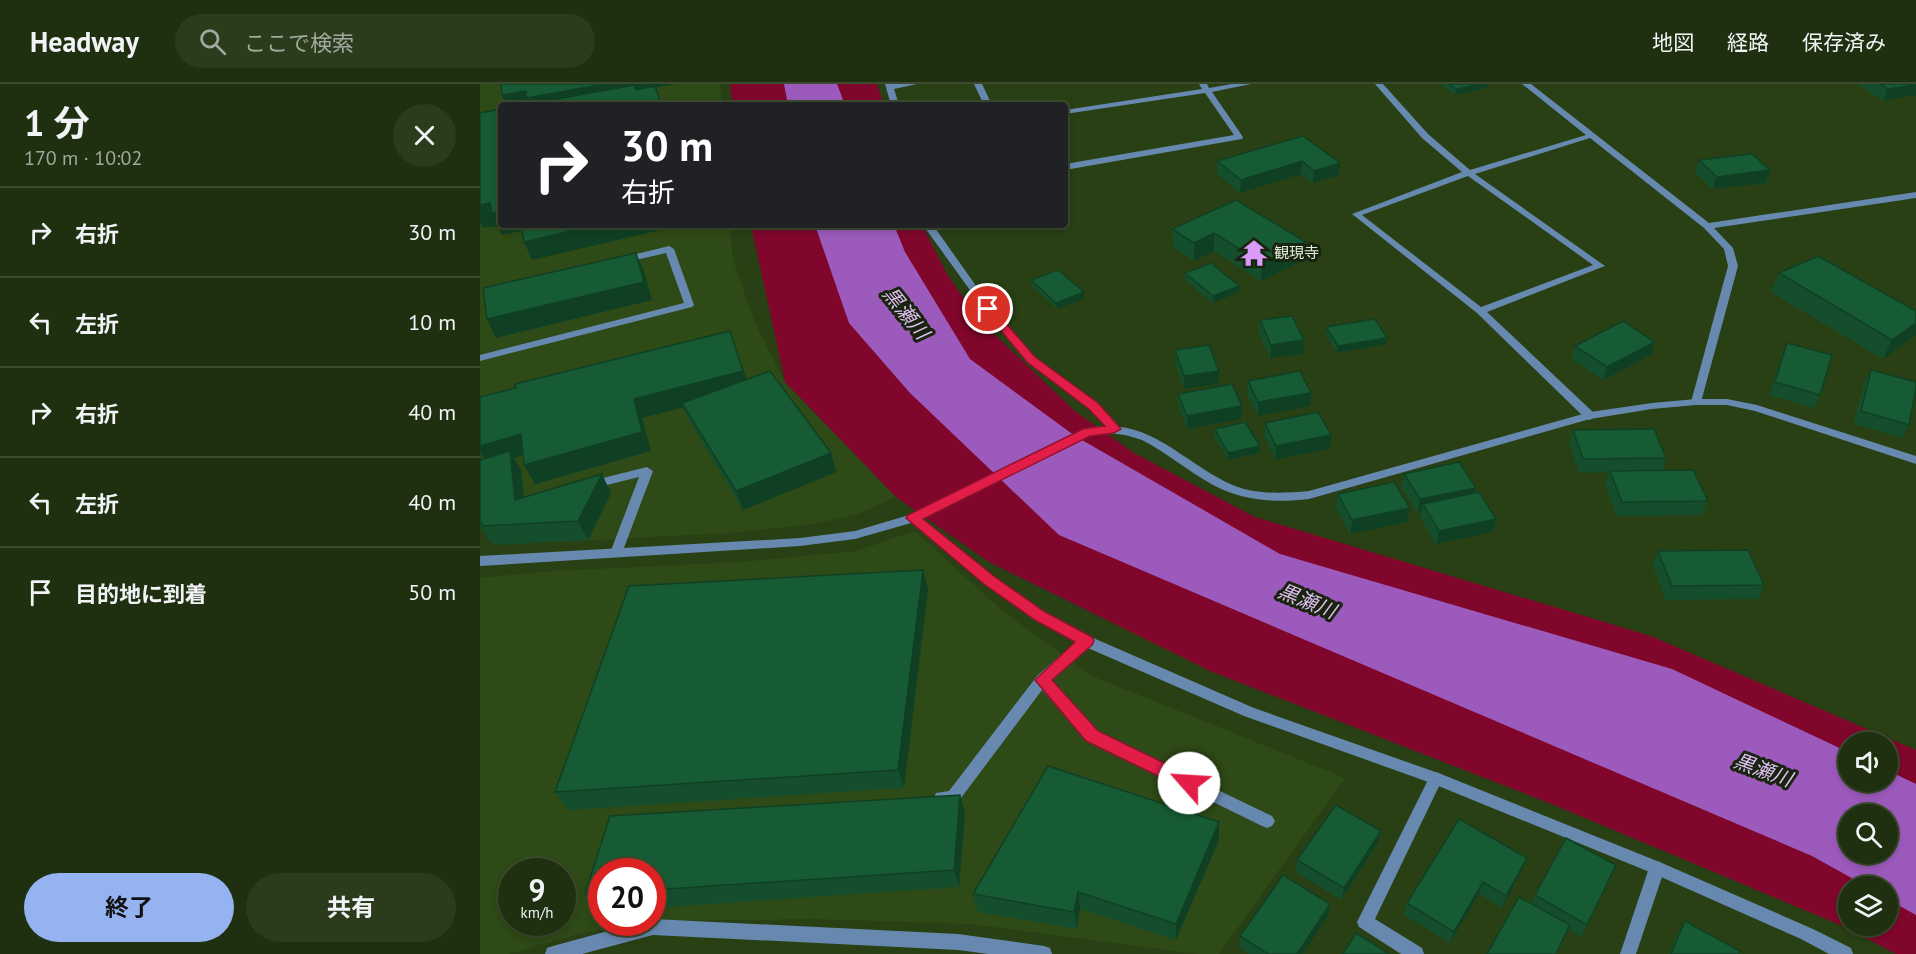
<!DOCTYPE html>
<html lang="ja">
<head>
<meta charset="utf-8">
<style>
	:root { --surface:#1e300f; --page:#2b3c1d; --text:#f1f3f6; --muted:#a1a99e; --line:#3c4b2f; --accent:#95b2f1 }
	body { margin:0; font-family:"PT Sans","Noto Sans JP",sans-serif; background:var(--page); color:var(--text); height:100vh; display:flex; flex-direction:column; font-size:22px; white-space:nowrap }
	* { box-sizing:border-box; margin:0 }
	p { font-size:20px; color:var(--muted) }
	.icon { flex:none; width:33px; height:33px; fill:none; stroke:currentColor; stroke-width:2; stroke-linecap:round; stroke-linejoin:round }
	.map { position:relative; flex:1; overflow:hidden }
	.side { display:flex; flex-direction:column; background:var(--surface); width:480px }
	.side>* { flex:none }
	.hud { position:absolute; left:18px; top:18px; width:570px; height:126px; border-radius:6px; box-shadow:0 3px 9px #0003,0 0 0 2px var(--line); background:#202124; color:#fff; overflow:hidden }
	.tools { position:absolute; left:1358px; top:648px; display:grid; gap:12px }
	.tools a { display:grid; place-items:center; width:60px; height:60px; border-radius:50%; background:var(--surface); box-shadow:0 3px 9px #0003,0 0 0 2px var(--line); font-size:30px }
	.speed { position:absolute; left:18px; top:774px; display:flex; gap:12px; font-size:30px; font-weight:700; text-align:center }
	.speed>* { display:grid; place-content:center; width:78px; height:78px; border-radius:50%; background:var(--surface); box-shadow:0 3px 9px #0003,0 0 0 2px var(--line); line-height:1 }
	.speed small { font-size:15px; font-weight:400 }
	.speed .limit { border:9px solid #d22; background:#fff; color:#111 }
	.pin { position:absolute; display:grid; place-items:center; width:51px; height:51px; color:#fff; margin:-26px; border:3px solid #fff; border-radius:50%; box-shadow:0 2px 6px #0007 }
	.me { position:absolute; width:66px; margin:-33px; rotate:296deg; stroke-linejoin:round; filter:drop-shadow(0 0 4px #0008) }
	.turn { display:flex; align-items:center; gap:21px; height:126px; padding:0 24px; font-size:27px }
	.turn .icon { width:78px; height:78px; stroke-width:2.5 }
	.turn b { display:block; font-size:42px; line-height:51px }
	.round { display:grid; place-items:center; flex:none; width:63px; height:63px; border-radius:32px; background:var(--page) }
	.summary { display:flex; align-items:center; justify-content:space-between; height:102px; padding:0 24px }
	h1 { font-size:36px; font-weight:700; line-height:45px }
	.primary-button { display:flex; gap:12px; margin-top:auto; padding:12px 24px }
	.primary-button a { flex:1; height:69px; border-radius:36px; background:var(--accent); color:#111; font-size:24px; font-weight:700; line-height:69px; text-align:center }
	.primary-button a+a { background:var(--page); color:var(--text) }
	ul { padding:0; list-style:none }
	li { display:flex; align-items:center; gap:18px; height:90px; padding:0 24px; border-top:2px solid var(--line) }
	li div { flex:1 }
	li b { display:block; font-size:22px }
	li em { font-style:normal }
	header { display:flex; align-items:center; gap:36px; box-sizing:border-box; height:84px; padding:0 30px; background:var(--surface); border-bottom:2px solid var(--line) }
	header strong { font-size:28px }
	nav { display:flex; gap:33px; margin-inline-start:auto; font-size:21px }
	.search { width:420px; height:54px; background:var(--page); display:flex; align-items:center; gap:15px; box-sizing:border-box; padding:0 21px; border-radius:33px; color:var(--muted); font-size:22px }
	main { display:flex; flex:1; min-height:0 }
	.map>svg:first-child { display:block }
	.built { fill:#2e4a16; fill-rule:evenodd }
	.green { fill:#81062c; fill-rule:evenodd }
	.water { fill:#9c5abc; fill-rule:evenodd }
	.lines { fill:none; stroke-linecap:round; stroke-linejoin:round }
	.service { fill:#6788af; fill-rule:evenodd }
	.minor { fill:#6788af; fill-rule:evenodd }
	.tertiary { fill:#6788af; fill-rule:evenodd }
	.wall { fill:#144e2d }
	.shaded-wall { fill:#104024 }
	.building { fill:#175b34; stroke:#104024; stroke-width:1.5 }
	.route { fill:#e11d48; stroke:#92132f; stroke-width:1.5 }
	.labels { text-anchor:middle; stroke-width:6; stroke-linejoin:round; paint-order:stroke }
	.far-poi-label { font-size:15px; fill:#e0f0d6; stroke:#182410; text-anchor:start }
	.water-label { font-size:20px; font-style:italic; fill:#dfbff0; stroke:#182410 }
</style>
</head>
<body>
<header>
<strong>Headway</strong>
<div class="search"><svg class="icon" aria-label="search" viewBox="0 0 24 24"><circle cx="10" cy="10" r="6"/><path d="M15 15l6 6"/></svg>ここで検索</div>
<nav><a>地図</a><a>経路</a><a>保存済み</a></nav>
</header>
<main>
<section class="side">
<div class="summary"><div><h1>1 分</h1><p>170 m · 10:02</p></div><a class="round"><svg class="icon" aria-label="close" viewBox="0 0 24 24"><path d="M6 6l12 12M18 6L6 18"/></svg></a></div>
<ul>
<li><svg class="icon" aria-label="right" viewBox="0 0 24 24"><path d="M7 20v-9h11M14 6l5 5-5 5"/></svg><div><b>右折</b></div><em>30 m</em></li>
<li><svg class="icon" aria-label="left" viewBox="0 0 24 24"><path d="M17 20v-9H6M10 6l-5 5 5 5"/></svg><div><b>左折</b></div><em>10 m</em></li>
<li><svg class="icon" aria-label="right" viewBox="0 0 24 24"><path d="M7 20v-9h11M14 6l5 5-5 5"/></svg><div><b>右折</b></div><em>40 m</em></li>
<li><svg class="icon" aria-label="left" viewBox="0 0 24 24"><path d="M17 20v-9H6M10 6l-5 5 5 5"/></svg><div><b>左折</b></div><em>40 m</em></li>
<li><svg class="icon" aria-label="arrive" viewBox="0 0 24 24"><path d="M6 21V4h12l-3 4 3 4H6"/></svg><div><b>目的地に到着</b></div><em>50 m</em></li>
</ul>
<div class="primary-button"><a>終了</a><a>共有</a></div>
</section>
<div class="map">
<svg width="1436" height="870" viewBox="0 0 1436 870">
	<rect width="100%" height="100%" fill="#284014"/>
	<g class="built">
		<polygon points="0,0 240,0 242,21 21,21 21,141 250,141 253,176 276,241 305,298 416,413 378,430 335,440 249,449 16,461 7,454 0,352"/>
		<path d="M435,447L524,528L612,592L865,694L739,870H717L490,840L333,835L173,837L172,788H122V838L162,839L103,849L28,870H0V494L73,487L260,478L376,467ZM32,788H82V838H32Z"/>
	</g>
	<g class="green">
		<polygon points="250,0 397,0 404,21 253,21"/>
		<path d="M271,141H442L467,190L497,234L595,327L654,369L775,433L1171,552L1436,666V870H1416L1365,843L1074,721L730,587L509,478L416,413L305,298ZM1368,658H1407V698H1368ZM1368,730H1407V770H1368ZM1368,802H1407V842H1368Z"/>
	</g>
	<g class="water">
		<polygon points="304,0 357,0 365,21 308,21"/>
		<path d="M335,141H414L425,168L490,275L595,352L800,470L1192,585L1368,668V698H1407V686L1436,700V831L1407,815V802H1386L1332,772L579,451L430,309L369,239ZM1368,730H1407V770H1368Z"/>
	</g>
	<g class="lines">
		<g class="service">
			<polygon points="189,162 194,165 214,221 212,223 0,277 0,271 204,219 186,169 143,179 138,176 140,174"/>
			<polygon points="167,383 173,387 142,469 140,472 132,472 130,469 159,393 111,405 105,401 107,398"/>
			<polygon points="606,552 611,553 613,557 611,561 571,596 617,648 792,732 795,737 792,742 787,744 782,742 607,656 562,606 478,718 461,720 456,719 454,714 456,709 469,707 557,592 601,553"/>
		</g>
		<g class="minor">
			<polygon points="405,0 437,0 414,5 419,21 411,21"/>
			<polygon points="494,0 502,0 512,21 504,21"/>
			<polygon points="719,0 727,0 729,4 752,0 771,0 732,8 763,53 762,55 585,86 585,80 754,51 725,9 585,30 585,26 722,5"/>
			<path d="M895,0H903L948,50L990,86L1106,51L1042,0H1051L1229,139L1436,108V114L1234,144L1253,164L1258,182L1221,318L1216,321L1211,318L1248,182L1244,165L1224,144L1110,54L995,90L1125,182L1007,228L1114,329L1115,332L1110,336L1106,335L997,229L872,130L982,88L942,54ZM988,92L1113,181L1001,223L882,131Z"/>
			<polygon points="443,141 453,141 511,223 555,274 618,320 638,342 640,345 638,348 630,348 610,324 547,278 505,227"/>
			<polygon points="956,688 961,690 963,694 895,835 942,864 944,870 921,870 879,843 877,838 951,690"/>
			<polygon points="1177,777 1182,779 1185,784 1156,870 1140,870 1169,784 1172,779"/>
			<polygon points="173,835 478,850 564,862 570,864 572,870 508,870 478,866 173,851 102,870 65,870 67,864 73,862 161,838 172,838"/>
		</g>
		<path class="tertiary" d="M1216,315H1247L1277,321L1436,372V380L1275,327L1247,321H1216L1172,325L1110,335L829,415C796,419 763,417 733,401C708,387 687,369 662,356C643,349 629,348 609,351L442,435L514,493L565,528L611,553L774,624L961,690L1182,779L1333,845L1371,864L1373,870H1349L1321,855L1172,789L951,699L764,632L601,561L555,536L506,499L431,439L375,455L320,462L0,482V472L320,454L375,447L429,431L603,345C669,329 701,379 755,402C778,411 805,409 829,407L1110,328L1172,319Z"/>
	</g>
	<g class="wall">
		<polygon points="960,0 1008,0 1007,4 975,11"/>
		<polygon points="1378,0 1436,0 1403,17"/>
		<polygon points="823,52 860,79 859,91 833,99 821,90 760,109 737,90 737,77"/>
		<polygon points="1219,76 1290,86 1286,99 1232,105 1215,88"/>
		<polygon points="692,145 826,158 824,176 781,197 734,167 714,177 693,163"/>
		<polygon points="705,189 759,208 733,219 705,196"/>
		<polygon points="1299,189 1436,251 1403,275 1291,208"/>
		<polygon points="551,196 604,208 604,215 577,225 552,202"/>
		<polygon points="780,236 823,270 790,274 779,249"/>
		<polygon points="846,243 907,254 906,260 857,269 846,250"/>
		<polygon points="250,247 267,296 351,369 356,388 263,426 210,338 204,323 162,334 171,367 55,400 44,381 43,371 34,374 41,386 44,413 131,409 108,456 16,461 7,454 0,441 0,376 5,375 0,367 0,313"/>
		<polygon points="1307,259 1340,311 1334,324 1289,311 1302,272"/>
		<polygon points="1095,262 1171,271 1123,296 1091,275"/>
		<polygon points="695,266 739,287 738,300 704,305 695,279"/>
		<polygon points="1391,286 1429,341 1422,354 1374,340 1384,299"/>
		<polygon points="768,297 831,309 830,322 778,332 767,310"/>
		<polygon points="698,310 762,322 761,335 708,345 698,323"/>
		<polygon points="785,339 851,351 850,365 795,375 784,352"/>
		<polygon points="735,345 780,362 779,369 748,376 734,352"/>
		<polygon points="1093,346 1186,374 1182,386 1228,417 1222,431 1137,432 1125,401 1129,388 1099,389 1089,360"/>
		<polygon points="924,390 996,404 995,409 1013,448 956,460 940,433 941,428 937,429 922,403"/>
		<polygon points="858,410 930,424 927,438 870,450 856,423"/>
		<polygon points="1178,467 1284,501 1278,515 1186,516 1172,480"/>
		<polygon points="443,486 448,505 424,704 88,726 75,708"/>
		<polygon points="480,711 485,729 479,803 172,824 172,788 122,788 122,827 118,827 105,810 130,732"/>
		<polygon points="739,738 739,756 696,856 600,825 597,845 498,828 493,810"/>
		<polygon points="898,759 861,816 816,788 817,776"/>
		<polygon points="1136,781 1101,853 1088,845 1052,820 1055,811"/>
		<polygon points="1042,786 1022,824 999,810 970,859 924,831 927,819"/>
		<polygon points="850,820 848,832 823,870 769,870 760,864 760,852"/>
		<polygon points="1205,837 1259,870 1189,870 1198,849"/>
	</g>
	<g class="shaded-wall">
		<polygon points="125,0 195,0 131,12 133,21 26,21 22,11 46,7"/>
		<polygon points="1001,0 1008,0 1007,4 975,11 976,5"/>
		<polygon points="1436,1 1436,11 1403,17 1408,5"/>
		<polygon points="822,77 821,90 760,109 761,96"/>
		<polygon points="860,79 859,91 833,99 834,87"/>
		<polygon points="1290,86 1286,99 1232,105 1237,93"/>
		<polygon points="10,119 21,127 21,141 70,141 22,151 18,142 3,144 0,138 0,121"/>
		<polygon points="117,141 184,141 185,145 52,176 44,158"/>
		<polygon points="734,149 734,167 714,177 714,159"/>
		<polygon points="826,158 824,176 781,197 782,179"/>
		<polygon points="156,169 164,187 172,216 16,254 7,235"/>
		<polygon points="759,202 759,208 733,219 733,212"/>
		<polygon points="604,208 604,215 577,225 576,219"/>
		<polygon points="1436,239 1436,251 1403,275 1412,256"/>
		<polygon points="250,247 270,306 202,319 204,323 162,334 171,367 55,400 44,381 154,315"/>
		<polygon points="907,254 906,260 857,269 858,262"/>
		<polygon points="824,256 823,270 790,274 791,261"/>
		<polygon points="1175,258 1171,271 1123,296 1127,283"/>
		<polygon points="739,287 738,300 704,305 704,292"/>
		<polygon points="831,309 830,322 778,332 778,318"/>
		<polygon points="762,322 761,335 708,345 707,332"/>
		<polygon points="41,350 51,369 34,374 41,386 46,435 35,416 8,381 0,367 0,362"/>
		<polygon points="851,351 850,365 795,375 796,362"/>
		<polygon points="780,362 779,369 748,376 748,369"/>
		<polygon points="351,369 356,388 263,426 256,407"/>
		<polygon points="122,390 131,409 108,456 98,437"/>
		<polygon points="996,404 993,417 943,420 941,428 937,429 940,415"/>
		<polygon points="930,424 927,438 870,450 872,436"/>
		<polygon points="1016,435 1013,448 956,460 959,447"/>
		<polygon points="443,486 448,505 424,704 418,686"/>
		<polygon points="480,711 485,729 479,803 474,786"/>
		<polygon points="739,738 739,756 696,856 696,840"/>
		<polygon points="901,747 898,759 861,816 864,804"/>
		<polygon points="1047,774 1042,786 1022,824 1026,812"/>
		<polygon points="1003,798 999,810 970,859 974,848"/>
		<polygon points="598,808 600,825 597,845 594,828"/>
		<polygon points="850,820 848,832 823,870 817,870"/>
	</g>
	<g class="building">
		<polygon points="21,0 125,0 46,14 46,7 22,11"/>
		<polygon points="969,0 1001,0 976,5"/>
		<polygon points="1400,0 1436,0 1436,1 1408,5"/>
		<polygon points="154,1 156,6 175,2 181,21 45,21"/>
		<polygon points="21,25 21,127 12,129 10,119 0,121 0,29"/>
		<polygon points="823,52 860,79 834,87 822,77 761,96 737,77"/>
		<polygon points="1272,70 1290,86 1237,93 1219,76"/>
		<polygon points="756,116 826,158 782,179 734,149 714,159 692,145"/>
		<polygon points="41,141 117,141 44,158"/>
		<polygon points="156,169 164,198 7,235 3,204"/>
		<polygon points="1338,172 1436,227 1436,239 1412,256 1299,189"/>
		<polygon points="731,179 759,202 733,212 705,189"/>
		<polygon points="578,186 604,208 576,219 551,196"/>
		<polygon points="812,232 824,256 791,261 780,236"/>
		<polygon points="895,235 907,254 858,262 846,243"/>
		<polygon points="1143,237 1175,258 1127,283 1095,262"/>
		<polygon points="250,247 263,287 154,315 162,348 44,381 41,350 0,362 0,313 36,304 35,300"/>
		<polygon points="1307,259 1352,271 1340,311 1295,298"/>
		<polygon points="729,261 739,287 704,292 695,266"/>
		<polygon points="1391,286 1436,298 1436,304 1429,341 1381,327"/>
		<polygon points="290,287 351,369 256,407 202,319"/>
		<polygon points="820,287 831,309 778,318 768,297"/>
		<polygon points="752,300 762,322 707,332 698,310"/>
		<polygon points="838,328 851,351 796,362 785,339"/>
		<polygon points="765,338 780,362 748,369 735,345"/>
		<polygon points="1174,345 1186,374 1103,375 1093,346"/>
		<polygon points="30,367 35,416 122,390 98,437 4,442 0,438 0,376"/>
		<polygon points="979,378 996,404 940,415 924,390"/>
		<polygon points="1213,386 1228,417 1142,418 1130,387"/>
		<polygon points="914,398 930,424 872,436 858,410"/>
		<polygon points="999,408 1016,435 959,447 943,420"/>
		<polygon points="1268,466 1284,501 1192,502 1178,467"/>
		<polygon points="443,486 418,686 75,708 149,502"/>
		<polygon points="568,682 739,738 696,840 598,808 594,828 493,810"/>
		<polygon points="480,711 474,786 172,806 172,788 122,788 122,809 105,810 130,732"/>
		<polygon points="856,721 901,747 864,804 817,776"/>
		<polygon points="979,735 1047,774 1026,812 1003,798 974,848 927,819"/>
		<polygon points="1086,754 1136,781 1107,841 1055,811"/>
		<polygon points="803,791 850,820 817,870 788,870 760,852"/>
		<polygon points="1039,813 1090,841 1076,870 1007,870"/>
		<polygon points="1205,837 1260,867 1259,870 1191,870"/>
		<polygon points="876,849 909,870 863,870"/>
	</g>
	<polygon class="route" points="508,222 512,223 555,273 618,319 641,345 634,349 610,352 443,435 515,493 565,528 612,553 614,557 612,561 572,596 618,647 715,694 717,699 715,704 709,707 703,704 606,657 555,596 595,558 555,536 504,500 426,434 428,431 603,345 625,342 609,325 547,278 503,225"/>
	<defs>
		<symbol id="temple-bare" viewBox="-9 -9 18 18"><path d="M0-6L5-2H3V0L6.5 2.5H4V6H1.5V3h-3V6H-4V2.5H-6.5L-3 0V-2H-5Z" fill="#d89bf8" stroke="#182410" stroke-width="2.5" paint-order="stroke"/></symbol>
	</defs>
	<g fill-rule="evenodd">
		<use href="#temple-bare" x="755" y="150" width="38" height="38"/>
	</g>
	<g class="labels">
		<g class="far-poi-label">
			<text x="794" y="174">観現寺</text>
		</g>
		<g class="water-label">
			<text transform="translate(426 229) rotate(51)" y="7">黒瀬川</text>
			<text transform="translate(827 517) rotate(22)" y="7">黒瀬川</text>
			<text transform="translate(1283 686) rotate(20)" y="7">黒瀬川</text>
		</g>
	</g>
</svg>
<div class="tools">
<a><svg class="icon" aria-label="sound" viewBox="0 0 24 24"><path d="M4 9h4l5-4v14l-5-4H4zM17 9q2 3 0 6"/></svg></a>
<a><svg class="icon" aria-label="search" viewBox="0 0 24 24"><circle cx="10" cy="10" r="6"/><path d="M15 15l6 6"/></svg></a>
<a><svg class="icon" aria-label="layers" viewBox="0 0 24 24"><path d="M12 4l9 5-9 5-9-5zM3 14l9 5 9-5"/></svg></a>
</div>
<div class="speed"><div>9<small>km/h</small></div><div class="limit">20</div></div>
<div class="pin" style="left:508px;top:225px;background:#d93025"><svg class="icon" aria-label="arrive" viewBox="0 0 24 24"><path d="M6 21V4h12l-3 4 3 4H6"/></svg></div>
<svg class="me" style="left:709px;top:699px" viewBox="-20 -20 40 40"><circle r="19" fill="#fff"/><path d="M0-13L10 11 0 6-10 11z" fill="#e11d48"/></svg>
<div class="hud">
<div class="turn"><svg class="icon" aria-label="right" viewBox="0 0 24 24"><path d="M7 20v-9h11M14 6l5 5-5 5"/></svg><div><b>30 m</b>右折</div></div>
</div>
</div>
</main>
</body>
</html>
